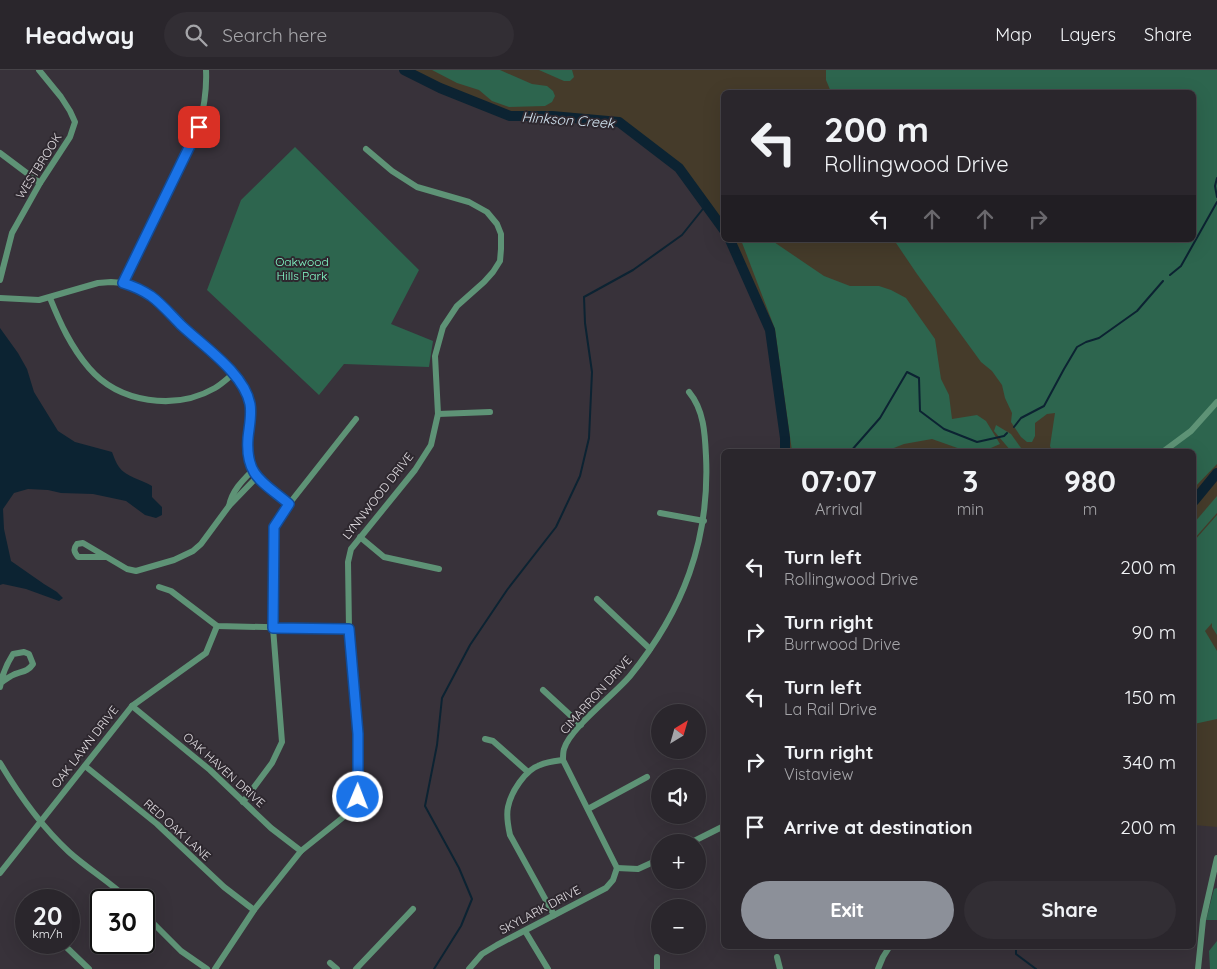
<!DOCTYPE html>
<html lang="en">
<head>
<meta charset="utf-8">
<style>
	:root { --surface:#2a262c; --page:#322e34; --text:#f1f3f6; --muted:#a5a5a9; --line:#464348; --accent:#8c9099 }
	body { margin:0; font-family:Quicksand,sans-serif; background:var(--page); color:var(--text); height:100vh; display:flex; flex-direction:column; font-size:19px; white-space:nowrap }
	* { box-sizing:border-box; margin:0 }
	p { font-size:16px; color:var(--muted) }
	.icon { flex:none; width:28px; height:28px; fill:none; stroke:currentColor; stroke-width:2; stroke-linecap:round; stroke-linejoin:round }
	.map { position:relative; flex:1; overflow:hidden }
	.details { position:absolute; left:721px; top:379px; width:475px; height:500px; display:flex; flex-direction:column; background:var(--surface); border-radius:8px; box-shadow:0 5px 20px #0002,0 0 0 1px var(--line) }
	.details>* { flex:none }
	.banner { position:absolute; left:721px; top:20px; width:475px; height:152px; border-radius:8px; box-shadow:0 5px 20px #0002,0 0 0 1px var(--line); background:#2a262c; color:var(--text); overflow:hidden }
	.needle { width:32px; rotate:37deg }
	.buttons { position:absolute; left:651px; top:634px; display:grid; gap:10px }
	.buttons a { display:grid; place-items:center; width:55px; height:55px; border-radius:50%; background:var(--surface); box-shadow:0 5px 20px #0002,0 0 0 1px var(--line); font-size:25px }
	.speed { position:absolute; left:15px; top:819px; display:flex; gap:10px; font-size:25px; font-weight:700; text-align:center }
	.speed>* { display:grid; place-content:center; width:65px; height:65px; border-radius:50%; background:var(--surface); box-shadow:0 5px 20px #0002,0 0 0 1px var(--line); line-height:1 }
	.speed small { font-size:12px; font-weight:400 }
	.speed .limit { border:2px solid #111; border-radius:8px; background:#fff; color:#111 }
	.pin { position:absolute; display:grid; place-items:center; width:42px; height:42px; color:#fff; margin:-21px; border-radius:10px; box-shadow:0 2px 8px #0006 }
	.me { position:absolute; width:55px; margin:-28px; rotate:1deg; stroke-linejoin:round; filter:drop-shadow(0 0 4px #0008) }
	.turn { display:flex; align-items:center; gap:18px; height:105px; padding:0 20px; font-size:22px }
	.turn .icon { width:65px; height:65px; stroke-width:2.5 }
	.turn b { display:block; font-size:35px; line-height:42px }
	.lanes { display:flex; align-items:center; height:48px; padding:0 20px; background:#0003; justify-content:center; gap:25px; direction:ltr }
	.lanes .off { opacity:.35 }
	.eta { display:flex; justify-content:space-evenly; align-items:center; height:85px; text-align:center }
	.eta b { font-size:30px; font-weight:700; line-height:35px }
	.button { display:flex; gap:10px; margin-top:auto; padding:10px 20px }
	.button a { flex:1; height:58px; border-radius:30px; background:var(--accent); color:#fff; font-size:20px; font-weight:700; line-height:58px; text-align:center }
	.button a+a { background:var(--page); color:var(--text) }
	ul { padding:0; list-style:none }
	li { display:flex; align-items:center; gap:15px; height:65px; padding:0 20px }
	li div { flex:1 }
	li b { display:block; font-size:19px }
	li em { font-style:normal }
	header { display:flex; align-items:center; gap:30px; box-sizing:border-box; height:70px; padding:0 25px; background:var(--surface); border-bottom:1px solid var(--line) }
	header strong { font-size:24px }
	nav { display:flex; gap:28px; margin-inline-start:auto; font-size:18px }
	.search { width:350px; height:45px; background:var(--page); display:flex; align-items:center; gap:12px; box-sizing:border-box; padding:0 18px; border-radius:28px; color:var(--muted); font-size:19px }
	.map>svg:first-child { display:block }
	.education { fill:#453b2a }
	.green { fill:#2d654e }
	.water { fill:#0c2332 }
	.lines { fill:none; stroke-linecap:round; stroke-linejoin:round }
	.stream { stroke:#0c2332; stroke-width:2 }
	.river { stroke:#0c2332; stroke-width:10 }
	.street { stroke:#5e9376; stroke-width:6 }
	.route-casing { stroke:#114b97; stroke-width:12 }
	.route { stroke:#1a73e8; stroke-width:9 }
	.labels { text-anchor:middle; stroke-width:4; stroke-linejoin:round; paint-order:stroke }
	.street-label { font-size:12px; fill:#e0dce1; stroke:#2e282f }
	.park-label { font-size:12px; fill:#85fecb; stroke:#2e282f }
	.water-label { font-size:14px; font-style:italic; fill:#d3e5f2; stroke:#2e282f }
</style>
</head>
<body>
<header>
<strong>Headway</strong>
<div class="search"><svg class="icon" aria-label="search" viewBox="0 0 24 24"><circle cx="10" cy="10" r="6"/><path d="M15 15l6 6"/></svg>Search here</div>
<nav><a>Map</a><a>Layers</a><a>Share</a></nav>
</header>
<div class="map">
<svg width="1217" height="899" viewBox="0 0 1217 899">
	<rect width="100%" height="100%" fill="#38323a"/>
	<polygon class="education" points="405,0 1217,0 1217,757 1194,755 1194,381 785,381 785,368 770,260 730,170 1194,170 1194,22 724,22 724,160 679,98 619,52 510,46 440,18"/>
	<g class="green">
		<polygon points="432,0 500,0 532,14 547,16 553,21 555,26 552,32 545,36 509,37 492,31 479,20 457,13"/>
		<polygon points="539,0 572,0 574,7 570,11 564,11"/>
		<polygon points="826,0 1217,0 1217,394 1194,418 1194,381 1052,381 1050,376 1055,343 1047,344 1035,353 1035,366 1032,372 1027,372 1021,367 1011,352 1012,343 1005,328 1002,315 992,301 981,292 917,204 894,170 1194,170 1194,22 831,22 826,10"/>
		<polygon points="295,77 419,200 391,254 433,271 429,297 344,294 319,325 207,220 241,130"/>
		<polygon points="741,170 771,170 824,206 850,216 879,216 891,220 906,228 935,269 941,309 949,325 952,349 977,345 986,351 1000,374 984,381 966,381 932,369 904,374 886,381 792,381 775,259"/>
		<polygon points="996,355 1011,364 1021,378 1020,381 1011,381 994,361"/>
		<polygon points="1217,426 1217,443 1194,469 1194,453"/>
		<polygon points="1217,445 1217,565 1212,557 1212,553 1205,561 1217,581 1217,649 1194,654 1194,471"/>
		<polygon points="1217,818 1217,850 1206,850 1214,819"/>
		<polygon points="1217,871 1217,899 1210,899 1209,881"/>
	</g>
	<path class="water" d="M0,258L18,283L27,299L34,322L58,361L75,372L112,382C114,387 116,393 119,397C125,406 142,410 152,416V427L162,437V445L156,448L145,445L126,431L93,424L61,423L48,420L28,419L14,423L3,439L4,459L11,491L44,514L57,522L63,528L59,531L26,519L3,514L0,515Z"/>
	<g class="lines">
		<g class="stream">
			<polyline points="1217,108 1215,116 1217,127"/>
			<polyline points="1170,205 1181,196 1217,132"/>
			<polyline points="1014,357 1021,348 1044,336 1064,299 1077,277 1086,272 1099,268 1137,241 1163,211"/>
			<polyline points="851,381 880,348 907,302 919,308 920,341 944,359 977,372 1004,366 1007,363"/>
			<polyline points="1016,876 1016,884 1036,899"/>
			<polyline points="434,899 461,856 472,829 459,798 425,736 437,675 442,628 470,575 507,520 556,457 580,406 589,368 592,302 585,253 584,227 633,200 682,165 706,135"/>
		</g>
		<g class="river">
			<polyline points="404,0 440,18 510,46 552,46 619,52 679,98 724,160"/>
			<polyline points="730,170 770,260 785,368 785,381"/>
			<polyline points="1194,431 1217,403"/>
		</g>
		<g class="street">
			<polyline points="0,83 40,113"/>
			<polyline points="0,210 12,163 40,113 70,67 75,52 70,41 61,27 39,0"/>
			<path d="M123,213L199,57C204,38 207,20 206,0"/>
			<polyline points="0,228 39,230 98,213 111,212 123,213 151,226 233,304 245,319 250,334 251,345 247,383 252,401 257,407 289,434"/>
			<path d="M50,228C60,253 71,277 89,298C119,333 175,341 215,318C222,314 228,308 233,304"/>
			<polyline points="438,344 490,342"/>
			<polyline points="1164,381 1191,361 1217,332"/>
			<path d="M229,436C232,421 242,411 252,401"/>
			<polyline points="660,443 704,451"/>
			<polyline points="360,467 384,487 439,499"/>
			<path d="M106,487H78C74,482 73,479 77,474L83,473L127,499L136,501L174,490L193,481L201,474L229,436L257,407"/>
			<polyline points="159,517 171,521 217,556 349,559"/>
			<polyline points="597,529 650,579"/>
			<path d="M0,617C2,604 6,595 13,584L24,582L29,584L33,594C27,603 20,601 11,606C8,608 4,610 1,613"/>
			<polyline points="543,620 581,655"/>
			<polyline points="132,636 210,700 271,758 301,781"/>
			<polyline points="485,669 493,671 528,702"/>
			<path d="M0,693C19,725 42,757 69,782C88,799 110,812 129,830"/>
			<polyline points="85,696 157,754 224,817 254,840"/>
			<polyline points="243,732 272,693 282,672 273,558 274,457 289,434 356,349"/>
			<polyline points="588,739 647,707"/>
			<polyline points="692,772 724,756"/>
			<path d="M617,798L563,690C563,687 563,682 564,679C570,658 614,625 630,606C683,541 710,470 706,386C705,364 704,340 689,322"/>
			<polyline points="617,798 638,799 660,789"/>
			<polyline points="0,803 132,636 206,583 217,556"/>
			<polyline points="144,844 181,881 207,899"/>
			<path d="M554,845L510,765C508,756 506,746 508,737C511,722 525,700 540,695C547,692 556,691 563,690"/>
			<polyline points="525,861 548,899"/>
			<polyline points="61,872 89,899"/>
			<polyline points="657,887 657,899"/>
			<polyline points="777,887 780,899"/>
			<polyline points="330,893 337,899"/>
			<polyline points="215,899 254,840 301,781 351,741 355,735 358,727 358,664 349,559 348,492 351,479 415,400 431,375 438,344 435,286 443,257 457,236 484,212 493,202 500,191 501,179 501,164 497,154 487,142 469,132 417,117 392,101 366,79"/>
			<polyline points="356,899 413,839"/>
			<polyline points="469,899 482,884 497,875 606,818 613,810 617,798"/>
			<polyline points="878,899 883,887 890,876"/>
			<polyline points="1198,899 1203,850 1217,788"/>
		</g>
	</g>
	<g class="lines">
		<defs>
			<path id="route" d="M199,57L123,213C133,216 142,220 151,226C162,234 171,245 181,255C203,276 244,303 250,334C252,345 249,357 248,368C245,406 263,412 289,434L274,457L273,558L349,559L358,664V727"/>
		</defs>
		<use href="#route" class="route-casing"/>
		<use href="#route" class="route"/>
	</g>
	<g class="labels">
		<g class="street-label">
			<text transform="translate(39 96) rotate(-58)" y="4">WESTBROOK</text>
			<text transform="translate(378 426) rotate(-52)" y="4">LYNNWOOD DRIVE</text>
			<text transform="translate(596 625) rotate(-48)" y="4">CIMARRON DRIVE</text>
			<text transform="translate(85 677) rotate(-52)" y="4">OAK LAWN DRIVE</text>
			<text transform="translate(224 700) rotate(42)" y="4">OAK HAVEN DRIVE</text>
			<text transform="translate(177 760) rotate(42)" y="4">RED OAK LANE</text>
			<text transform="translate(540 840) rotate(-28)" y="4">SKYLARK DRIVE</text>
		</g>
		<g class="park-label">
			<text x="302" y="196">Oakwood<tspan x="302" dy="14">Hills Park</tspan></text>
		</g>
		<g class="water-label">
			<text transform="translate(568 50) rotate(4)" y="5">Hinkson Creek</text>
		</g>
	</g>
</svg>
<div class="buttons">
<a><svg class="needle" viewBox="-14 -14 28 28"><path d="M0-13l5 13h-10z" fill="#e53935"/><path d="M0 13l5-13h-10z" fill="#a5a5a9"/></svg></a>
<a><svg class="icon" aria-label="sound" viewBox="0 0 24 24"><path d="M4 9h4l5-4v14l-5-4H4zM17 9q2 3 0 6"/></svg></a>
<a>+</a>
<a>−</a>
</div>
<div class="speed"><div>20<small>km/h</small></div><div class="limit">30</div></div>
<div class="pin" style="left:199px;top:57px;background:#d93025"><svg class="icon" aria-label="arrive" viewBox="0 0 24 24"><path d="M6 21V4h12l-3 4 3 4H6"/></svg></div>
<svg class="me" style="left:358px;top:727px" viewBox="-20 -20 40 40"><circle r="17" fill="#1a73e8" stroke="#fff" stroke-width="3"/><path d="M0-11L8 9 0 5-8 9z" fill="#fff"/></svg>
<div class="banner">
<div class="turn"><svg class="icon" aria-label="left" viewBox="0 0 24 24"><path d="M17 20v-9H6M10 6l-5 5 5 5"/></svg><div><b>200 m</b>Rollingwood Drive</div></div>
<div class="lanes"><svg class="icon" aria-label="left" viewBox="0 0 24 24"><path d="M17 20v-9H6M10 6l-5 5 5 5"/></svg><svg class="icon off" aria-label="ahead" viewBox="0 0 24 24"><path d="M12 20V5M6 11l6-6 6 6"/></svg><svg class="icon off" aria-label="ahead" viewBox="0 0 24 24"><path d="M12 20V5M6 11l6-6 6 6"/></svg><svg class="icon off" aria-label="right" viewBox="0 0 24 24"><path d="M7 20v-9h11M14 6l5 5-5 5"/></svg></div>
</div>
<section class="details">
<div class="eta">
<div><b>07:07</b><p>Arrival</p></div>
<div><b>3</b><p>min</p></div>
<div><b>980</b><p>m</p></div>
</div>
<ul>
<li><svg class="icon" aria-label="left" viewBox="0 0 24 24"><path d="M17 20v-9H6M10 6l-5 5 5 5"/></svg><div><b>Turn left</b><p>Rollingwood Drive</p></div><em>200 m</em></li>
<li><svg class="icon" aria-label="right" viewBox="0 0 24 24"><path d="M7 20v-9h11M14 6l5 5-5 5"/></svg><div><b>Turn right</b><p>Burrwood Drive</p></div><em>90 m</em></li>
<li><svg class="icon" aria-label="left" viewBox="0 0 24 24"><path d="M17 20v-9H6M10 6l-5 5 5 5"/></svg><div><b>Turn left</b><p>La Rail Drive</p></div><em>150 m</em></li>
<li><svg class="icon" aria-label="right" viewBox="0 0 24 24"><path d="M7 20v-9h11M14 6l5 5-5 5"/></svg><div><b>Turn right</b><p>Vistaview</p></div><em>340 m</em></li>
<li><svg class="icon" aria-label="arrive" viewBox="0 0 24 24"><path d="M6 21V4h12l-3 4 3 4H6"/></svg><div><b>Arrive at destination</b></div><em>200 m</em></li>
</ul>
<div class="button"><a>Exit</a><a>Share</a></div>
</section>
</div>
</body>
</html>
